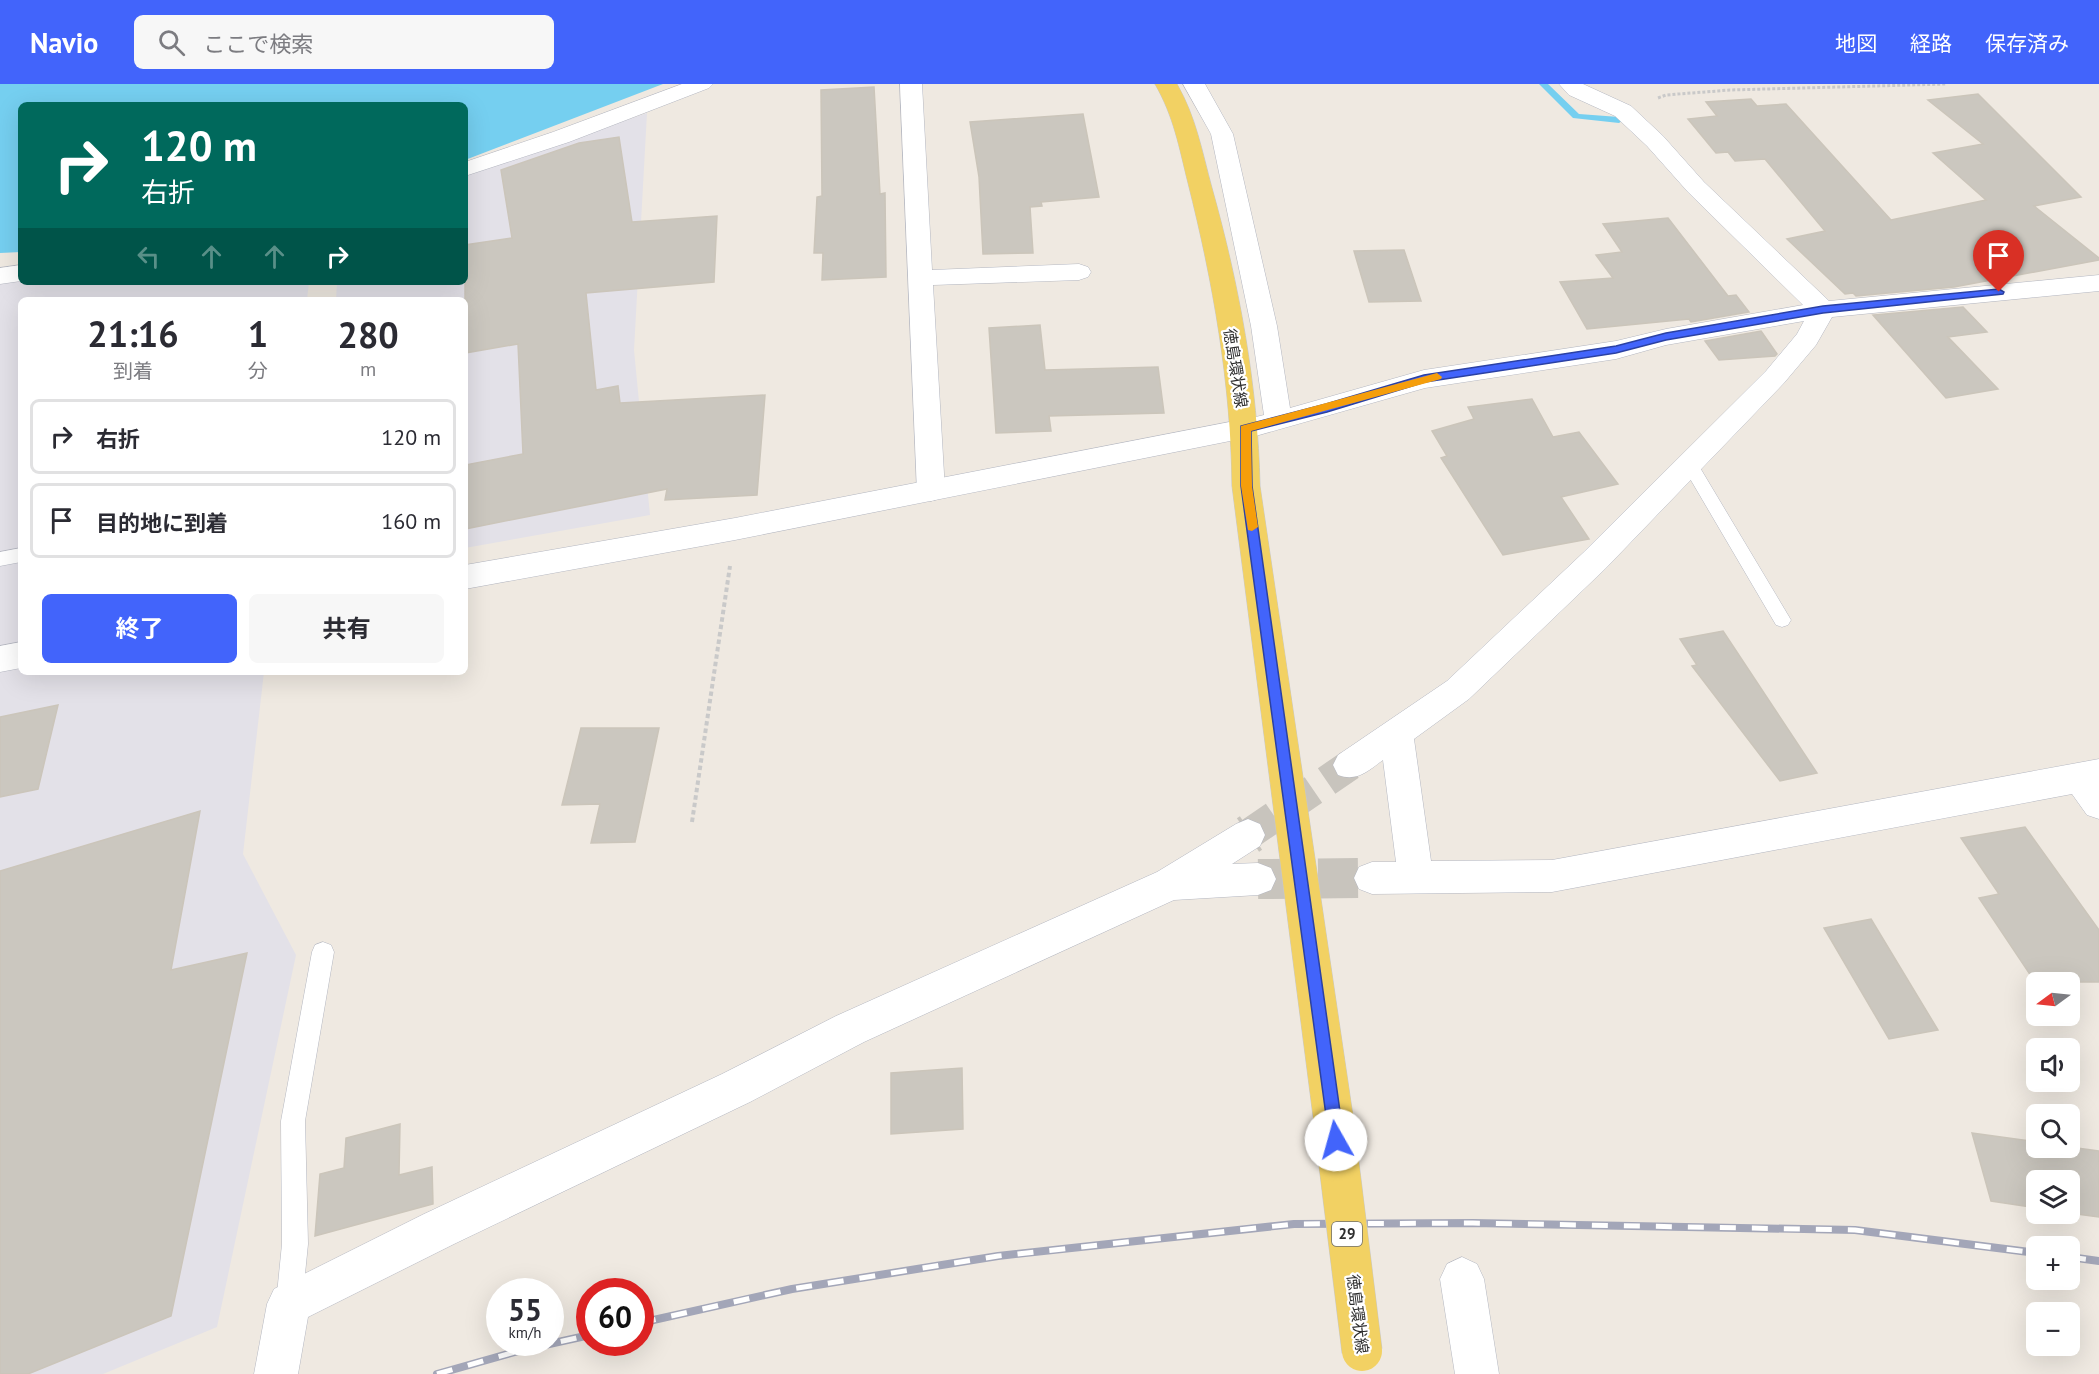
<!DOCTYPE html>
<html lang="ja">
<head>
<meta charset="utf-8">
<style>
	:root { --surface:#fff; --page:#f7f7f7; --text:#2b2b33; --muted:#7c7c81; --line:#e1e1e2; --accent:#4264fb }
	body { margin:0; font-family:"PT Sans","Noto Sans JP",sans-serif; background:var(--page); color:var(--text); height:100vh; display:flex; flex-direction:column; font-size:22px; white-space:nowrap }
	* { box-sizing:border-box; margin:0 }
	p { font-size:20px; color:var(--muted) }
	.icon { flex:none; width:33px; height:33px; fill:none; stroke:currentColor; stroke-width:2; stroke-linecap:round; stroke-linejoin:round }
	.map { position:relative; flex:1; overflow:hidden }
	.details { position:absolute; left:18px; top:213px; width:450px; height:378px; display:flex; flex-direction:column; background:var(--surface); border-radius:9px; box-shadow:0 6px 24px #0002 }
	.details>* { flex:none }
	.top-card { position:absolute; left:18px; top:18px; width:450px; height:183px; border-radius:9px; box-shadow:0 6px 24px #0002; background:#00695c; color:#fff; overflow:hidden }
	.needle { width:39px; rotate:255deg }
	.buttons { position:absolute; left:2026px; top:888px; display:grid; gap:12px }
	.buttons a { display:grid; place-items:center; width:54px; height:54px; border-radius:9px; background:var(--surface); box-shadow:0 6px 24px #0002; font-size:30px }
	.speed { position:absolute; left:486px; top:1194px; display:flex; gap:12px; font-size:30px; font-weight:700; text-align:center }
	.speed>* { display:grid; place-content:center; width:78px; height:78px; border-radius:50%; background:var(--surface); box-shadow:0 6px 24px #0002; line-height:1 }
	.speed small { font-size:15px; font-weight:400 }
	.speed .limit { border:9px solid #d22; background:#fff; color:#111 }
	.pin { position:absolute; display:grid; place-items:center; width:51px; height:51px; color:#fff; margin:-62px -26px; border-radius:50% 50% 50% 0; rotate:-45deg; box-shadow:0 0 6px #0007 }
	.pin .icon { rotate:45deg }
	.me { position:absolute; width:66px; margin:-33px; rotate:353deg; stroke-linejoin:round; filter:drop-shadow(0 0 4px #0008) }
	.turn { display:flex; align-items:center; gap:21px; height:126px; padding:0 24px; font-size:27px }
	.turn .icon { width:78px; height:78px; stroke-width:2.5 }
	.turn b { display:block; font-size:42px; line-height:51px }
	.lanes { display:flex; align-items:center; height:57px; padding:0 24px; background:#0003; justify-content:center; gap:30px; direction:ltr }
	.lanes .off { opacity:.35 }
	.eta { display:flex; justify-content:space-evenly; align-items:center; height:102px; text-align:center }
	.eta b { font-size:36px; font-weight:700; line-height:42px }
	.action { display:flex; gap:12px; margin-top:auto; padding:12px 24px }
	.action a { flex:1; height:69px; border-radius:9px; background:var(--accent); color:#fff; font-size:24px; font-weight:700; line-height:69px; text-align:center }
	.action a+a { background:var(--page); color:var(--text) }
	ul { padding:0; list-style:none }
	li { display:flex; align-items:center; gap:18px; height:75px; margin:0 12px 9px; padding:0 12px; border:3px solid var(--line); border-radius:9px }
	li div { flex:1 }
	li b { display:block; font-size:22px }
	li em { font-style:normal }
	header { display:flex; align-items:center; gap:36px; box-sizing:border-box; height:84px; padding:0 30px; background:var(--accent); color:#fff }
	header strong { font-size:28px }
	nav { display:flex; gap:33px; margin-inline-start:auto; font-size:21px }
	.search { width:420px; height:54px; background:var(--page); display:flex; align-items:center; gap:15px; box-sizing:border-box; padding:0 21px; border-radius:9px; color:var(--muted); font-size:22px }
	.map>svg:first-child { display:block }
	.industrial { fill:#e3e1e8 }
	.water { fill:#75cff0 }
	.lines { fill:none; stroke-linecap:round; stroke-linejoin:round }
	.stream { fill:#75cff0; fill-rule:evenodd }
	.building { fill:#cbc7bf; stroke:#cbc5ba; stroke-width:1.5 }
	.minor-tunnel-far1 { stroke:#c8c4bd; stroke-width:31; stroke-dasharray:31 16; stroke-linecap:butt }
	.minor-tunnel { stroke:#c8c4bd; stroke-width:40; stroke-dasharray:40 20; stroke-linecap:butt }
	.service-casing { stroke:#b4b7c1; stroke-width:1 }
	.minor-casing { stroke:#b4b7c1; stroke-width:1 }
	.tertiary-casing { stroke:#b4b7c1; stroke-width:1 }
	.primary-casing { stroke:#c9c9c9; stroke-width:1 }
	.path-far1 { stroke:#c9c9c9; stroke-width:3; stroke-dasharray:3 2; stroke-linecap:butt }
	.path { stroke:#c9c9c9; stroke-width:4; stroke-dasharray:4.5 3; stroke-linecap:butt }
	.service { fill:#fff; fill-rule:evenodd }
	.minor { fill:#fff; fill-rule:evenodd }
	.tertiary { fill:#fff; fill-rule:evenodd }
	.primary { fill:#f2d163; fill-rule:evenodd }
	.rail-casing { stroke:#a3a6b8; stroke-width:8 }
	.rail { stroke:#fff; stroke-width:5; stroke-dasharray:16; stroke-linecap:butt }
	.primary-bridge-casing { stroke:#c9c9c9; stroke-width:41; stroke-linecap:butt }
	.primary-bridge { stroke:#f2d163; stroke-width:40 }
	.route { fill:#4264fb; stroke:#2b41a3; stroke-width:1.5 }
	.slow { fill:#f59e0b }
	.labels { text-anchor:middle; stroke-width:4.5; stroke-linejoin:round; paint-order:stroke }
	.shield { fill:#fff; stroke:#6d6d6d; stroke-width:1.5 }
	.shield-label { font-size:15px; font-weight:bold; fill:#2e2e2e }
	.street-label { font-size:16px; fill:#2e2e2e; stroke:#fff }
</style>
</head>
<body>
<header>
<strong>Navio</strong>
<div class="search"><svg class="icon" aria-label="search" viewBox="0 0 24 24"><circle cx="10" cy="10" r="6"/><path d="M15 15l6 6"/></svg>ここで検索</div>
<nav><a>地図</a><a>経路</a><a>保存済み</a></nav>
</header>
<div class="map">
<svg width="2099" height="1290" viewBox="0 0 2099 1290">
	<rect width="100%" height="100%" fill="#efe9e1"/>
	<g class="industrial">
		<polygon points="647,29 634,266 650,431 465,464 465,216 336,216 337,198 465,198 465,92"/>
		<polygon points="21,195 21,198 309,198 307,216 21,216 21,588 264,588 243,770 296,871 217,1243 103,1290 0,1290 0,198"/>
	</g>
	<polygon class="water" points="0,0 663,0 465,76 465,21 21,21 21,168 0,169"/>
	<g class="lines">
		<polygon class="stream" points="1539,0 1548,0 1579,30 1619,33 1623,36 1619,39 1573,34"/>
	</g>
	<g class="building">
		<polygon points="874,3 880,110 885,109 886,193 822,196 823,169 814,169 817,113 822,112 821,6"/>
		<polygon points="1978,10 2081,113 2034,122 2099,174 2099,176 1954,203 1856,212 1853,209 1845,210 1787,155 1825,147 1765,75 1735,77 1728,68 1716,69 1688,35 1717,32 1706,18 1751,15 1757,22 1786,20 1891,136 1986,116 1933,69 1983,60 1928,16"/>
		<polygon points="1083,30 1099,113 1041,118 1042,122 1030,123 1033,169 983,170 979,93 970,38"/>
		<polygon points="619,53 632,138 717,132 714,198 586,209 596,306 618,302 620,319 765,311 757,411 665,416 667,405 465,445 465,381 523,370 518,260 465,269 465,161 512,154 501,86 579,59"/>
		<polygon points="1668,134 1728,212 1736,211 1749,228 1691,238 1689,235 1587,245 1560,198 1613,194 1596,171 1622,168 1603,140"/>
		<polygon points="1404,166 1421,217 1369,218 1354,167"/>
		<polygon points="1963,223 1987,248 1948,253 1998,305 1946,314 1873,231"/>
		<polygon points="1040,241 1045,286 1158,283 1164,329 1049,332 1051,347 996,349 989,244"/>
		<polygon points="1761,247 1777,270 1775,272 1719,276 1705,257"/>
		<polygon points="1532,315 1553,353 1579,348 1618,400 1561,413 1589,455 1503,471 1441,374 1447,372 1432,347 1474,335 1468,323"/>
		<polygon points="1723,547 1817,689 1780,697 1692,582 1697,581 1680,555"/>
		<polygon points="58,621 38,705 0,713 0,633"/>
		<polygon points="581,644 659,644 635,758 591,759 600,720 562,721"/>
		<polygon points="200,727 171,886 247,869 171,1232 28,1290 0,1290 0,787"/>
		<polygon points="2025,743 2099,846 2099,898 2035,898 1979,814 1999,810 1961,754"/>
		<polygon points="1871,835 1938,946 1889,955 1824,844"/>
		<polygon points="962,984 963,1045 891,1050 891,989"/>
		<polygon points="400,1040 399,1091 432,1083 433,1120 315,1152 320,1090 344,1084 346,1054"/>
		<polygon points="1972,1049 2037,1058 2037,1064 2070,1063 2099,1067 2099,1133 2070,1129 2070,1096 2037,1096 2037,1124 1991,1117"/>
	</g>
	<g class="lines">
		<polyline class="minor-tunnel-far1" points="1249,750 1350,681"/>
		<g class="minor-tunnel">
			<polyline points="1248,751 1251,749"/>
			<polyline points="1258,795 1372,794"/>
		</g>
		<defs>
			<g id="service">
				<polygon points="1690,375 1696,377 1788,531 1791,536 1788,541 1782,543 1776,541 1682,381 1684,377"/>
				<polygon points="21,464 21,478 0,482 0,468"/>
				<polygon points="323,858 331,861 334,868 305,1037 308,1160 302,1220 298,1229 289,1233 280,1229 276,1220 282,1160 281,1037 312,868 315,861"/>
			</g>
			<g id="minor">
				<polygon points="682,0 713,0 709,4 569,58 465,92 465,78 553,48"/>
				<polygon points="900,0 922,0 932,186 1079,180 1088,183 1091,188 1088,193 1079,196 933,201 945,407 941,414 931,417 921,414 917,407"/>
				<path d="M1183,0H1205L1233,50L1277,242L1290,324L1424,286L1616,257L1666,245L1803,221L1688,108L1647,62L1615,32L1569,11L1559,0H1583L1631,22L1663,52L1704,98L1829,217L2099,191V207L1832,233L1816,261L1784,299L1606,484L1469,615L1414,655L1431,777L1552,776L2099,675V735L2087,731L2072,710L1552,808L1372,810L1359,805L1354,794L1359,783L1372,778H1396L1383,676C1368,687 1357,698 1338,691L1333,681L1338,671L1447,597L1584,468L1766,287L1797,250L1804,237L1666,261L1616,275L1425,304L1245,355L1235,352L1231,345L1235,338L1264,331L1251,242L1211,50Z"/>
				<polygon points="21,181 21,197 0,200 0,184"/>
				<polygon points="1248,735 1260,740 1265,751 1260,762 1232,780 1258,779 1271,784 1276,795 1271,806 1258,811 1174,816 864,958 750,1018 454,1160 308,1233 298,1290 254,1290 267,1220 274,1205 424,1130 722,990 836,932 1157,788 1236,740"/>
				<polygon points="1462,1173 1477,1180 1484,1195 1499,1290 1455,1290 1440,1195 1447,1180"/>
			</g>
			<g id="tertiary">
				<polygon points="1245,335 1255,338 1259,345 1255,352 735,456 465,505 465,481 735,434"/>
				<polygon points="21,558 21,584 0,588 0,562"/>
			</g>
			<path id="primary" d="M1155,0H1177C1196,33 1202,67 1212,104C1239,200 1258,302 1260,402L1353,1032L1347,1046L1333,1052L1319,1046L1313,1032L1232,402C1231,300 1213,198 1188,99C1179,63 1174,33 1155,0Z"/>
		</defs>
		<use href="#service" class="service-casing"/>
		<use href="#minor" class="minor-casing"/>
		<use href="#tertiary" class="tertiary-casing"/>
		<use href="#primary" class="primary-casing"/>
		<polyline class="path-far1" points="1658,14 1666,11 1730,6 1946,0"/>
		<polyline class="path" points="692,738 730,482"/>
		<use href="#service" class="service"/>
		<use href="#minor" class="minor"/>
		<use href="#tertiary" class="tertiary"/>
		<use href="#primary" class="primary"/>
		<defs>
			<g id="rail">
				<polyline points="2070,1173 2099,1177"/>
				<polyline points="640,1239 792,1205 998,1172 1294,1140 1473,1139 1855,1146 2037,1169"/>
				<polyline points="437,1290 522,1266 590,1251"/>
			</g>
		</defs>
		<use href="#rail" class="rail-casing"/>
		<use href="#rail" class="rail"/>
		<defs>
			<polyline id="primary-bridge" points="1333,1032 1362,1267"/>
		</defs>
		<use href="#primary-bridge" class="primary-bridge-casing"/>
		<use href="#primary-bridge" class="primary-bridge"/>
	</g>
	<polygon class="route" points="1999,205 2004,208 2003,210 1823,229 1666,256 1616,269 1425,298 1327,328 1251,347 1252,402 1344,1056 1342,1061 1336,1064 1330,1061 1241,402 1241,342 1326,320 1424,291 1616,262 1666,249 1823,222"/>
	<polygon class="slow" points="1437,289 1442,293 1441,295 1251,347 1252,402 1258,443 1252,447 1248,446 1241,402 1241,342"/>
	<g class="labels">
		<rect class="shield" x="1332" y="1138" width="30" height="24" rx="4.5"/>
		<g class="shield-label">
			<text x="1347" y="1155">29</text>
		</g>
		<g class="street-label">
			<text transform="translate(1236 284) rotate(81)" y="6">徳島環状線</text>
			<text transform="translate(1358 1230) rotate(83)" y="6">徳島環状線</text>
		</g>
	</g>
</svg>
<div class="buttons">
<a><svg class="needle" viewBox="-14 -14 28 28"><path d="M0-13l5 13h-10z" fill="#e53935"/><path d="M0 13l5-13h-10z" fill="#7c7c81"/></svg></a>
<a><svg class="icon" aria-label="sound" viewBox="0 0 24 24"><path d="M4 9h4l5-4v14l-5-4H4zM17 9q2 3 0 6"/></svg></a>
<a><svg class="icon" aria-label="search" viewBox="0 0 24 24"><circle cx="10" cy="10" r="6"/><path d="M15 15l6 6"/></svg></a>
<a><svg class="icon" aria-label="layers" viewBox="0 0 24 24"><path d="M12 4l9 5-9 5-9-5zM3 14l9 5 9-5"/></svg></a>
<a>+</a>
<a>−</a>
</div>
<div class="speed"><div>55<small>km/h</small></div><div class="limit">60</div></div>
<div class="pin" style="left:1999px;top:208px;background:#d93025"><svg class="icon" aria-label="arrive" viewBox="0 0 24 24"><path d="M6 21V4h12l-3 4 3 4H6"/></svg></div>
<svg class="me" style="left:1336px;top:1056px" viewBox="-20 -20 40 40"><circle r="19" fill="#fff"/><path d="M0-13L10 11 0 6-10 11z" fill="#4264fb"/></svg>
<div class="top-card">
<div class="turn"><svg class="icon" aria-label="right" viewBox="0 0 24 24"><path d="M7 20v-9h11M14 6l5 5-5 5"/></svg><div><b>120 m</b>右折</div></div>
<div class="lanes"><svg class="icon off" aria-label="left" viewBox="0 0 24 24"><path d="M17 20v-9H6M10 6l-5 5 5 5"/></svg><svg class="icon off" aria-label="ahead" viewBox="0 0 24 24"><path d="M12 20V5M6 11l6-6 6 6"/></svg><svg class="icon off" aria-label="ahead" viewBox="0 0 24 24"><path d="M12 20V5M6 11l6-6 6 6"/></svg><svg class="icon" aria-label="right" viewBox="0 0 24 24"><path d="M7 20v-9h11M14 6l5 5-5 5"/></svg></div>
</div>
<section class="details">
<div class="eta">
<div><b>21:16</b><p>到着</p></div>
<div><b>1</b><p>分</p></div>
<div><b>280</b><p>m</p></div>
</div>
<ul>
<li><svg class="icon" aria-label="right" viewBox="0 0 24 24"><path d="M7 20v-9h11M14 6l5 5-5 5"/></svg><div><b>右折</b></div><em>120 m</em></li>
<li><svg class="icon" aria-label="arrive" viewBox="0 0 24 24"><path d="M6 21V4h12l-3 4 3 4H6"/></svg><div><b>目的地に到着</b></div><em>160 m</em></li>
</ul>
<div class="action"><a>終了</a><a>共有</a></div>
</section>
</div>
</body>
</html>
